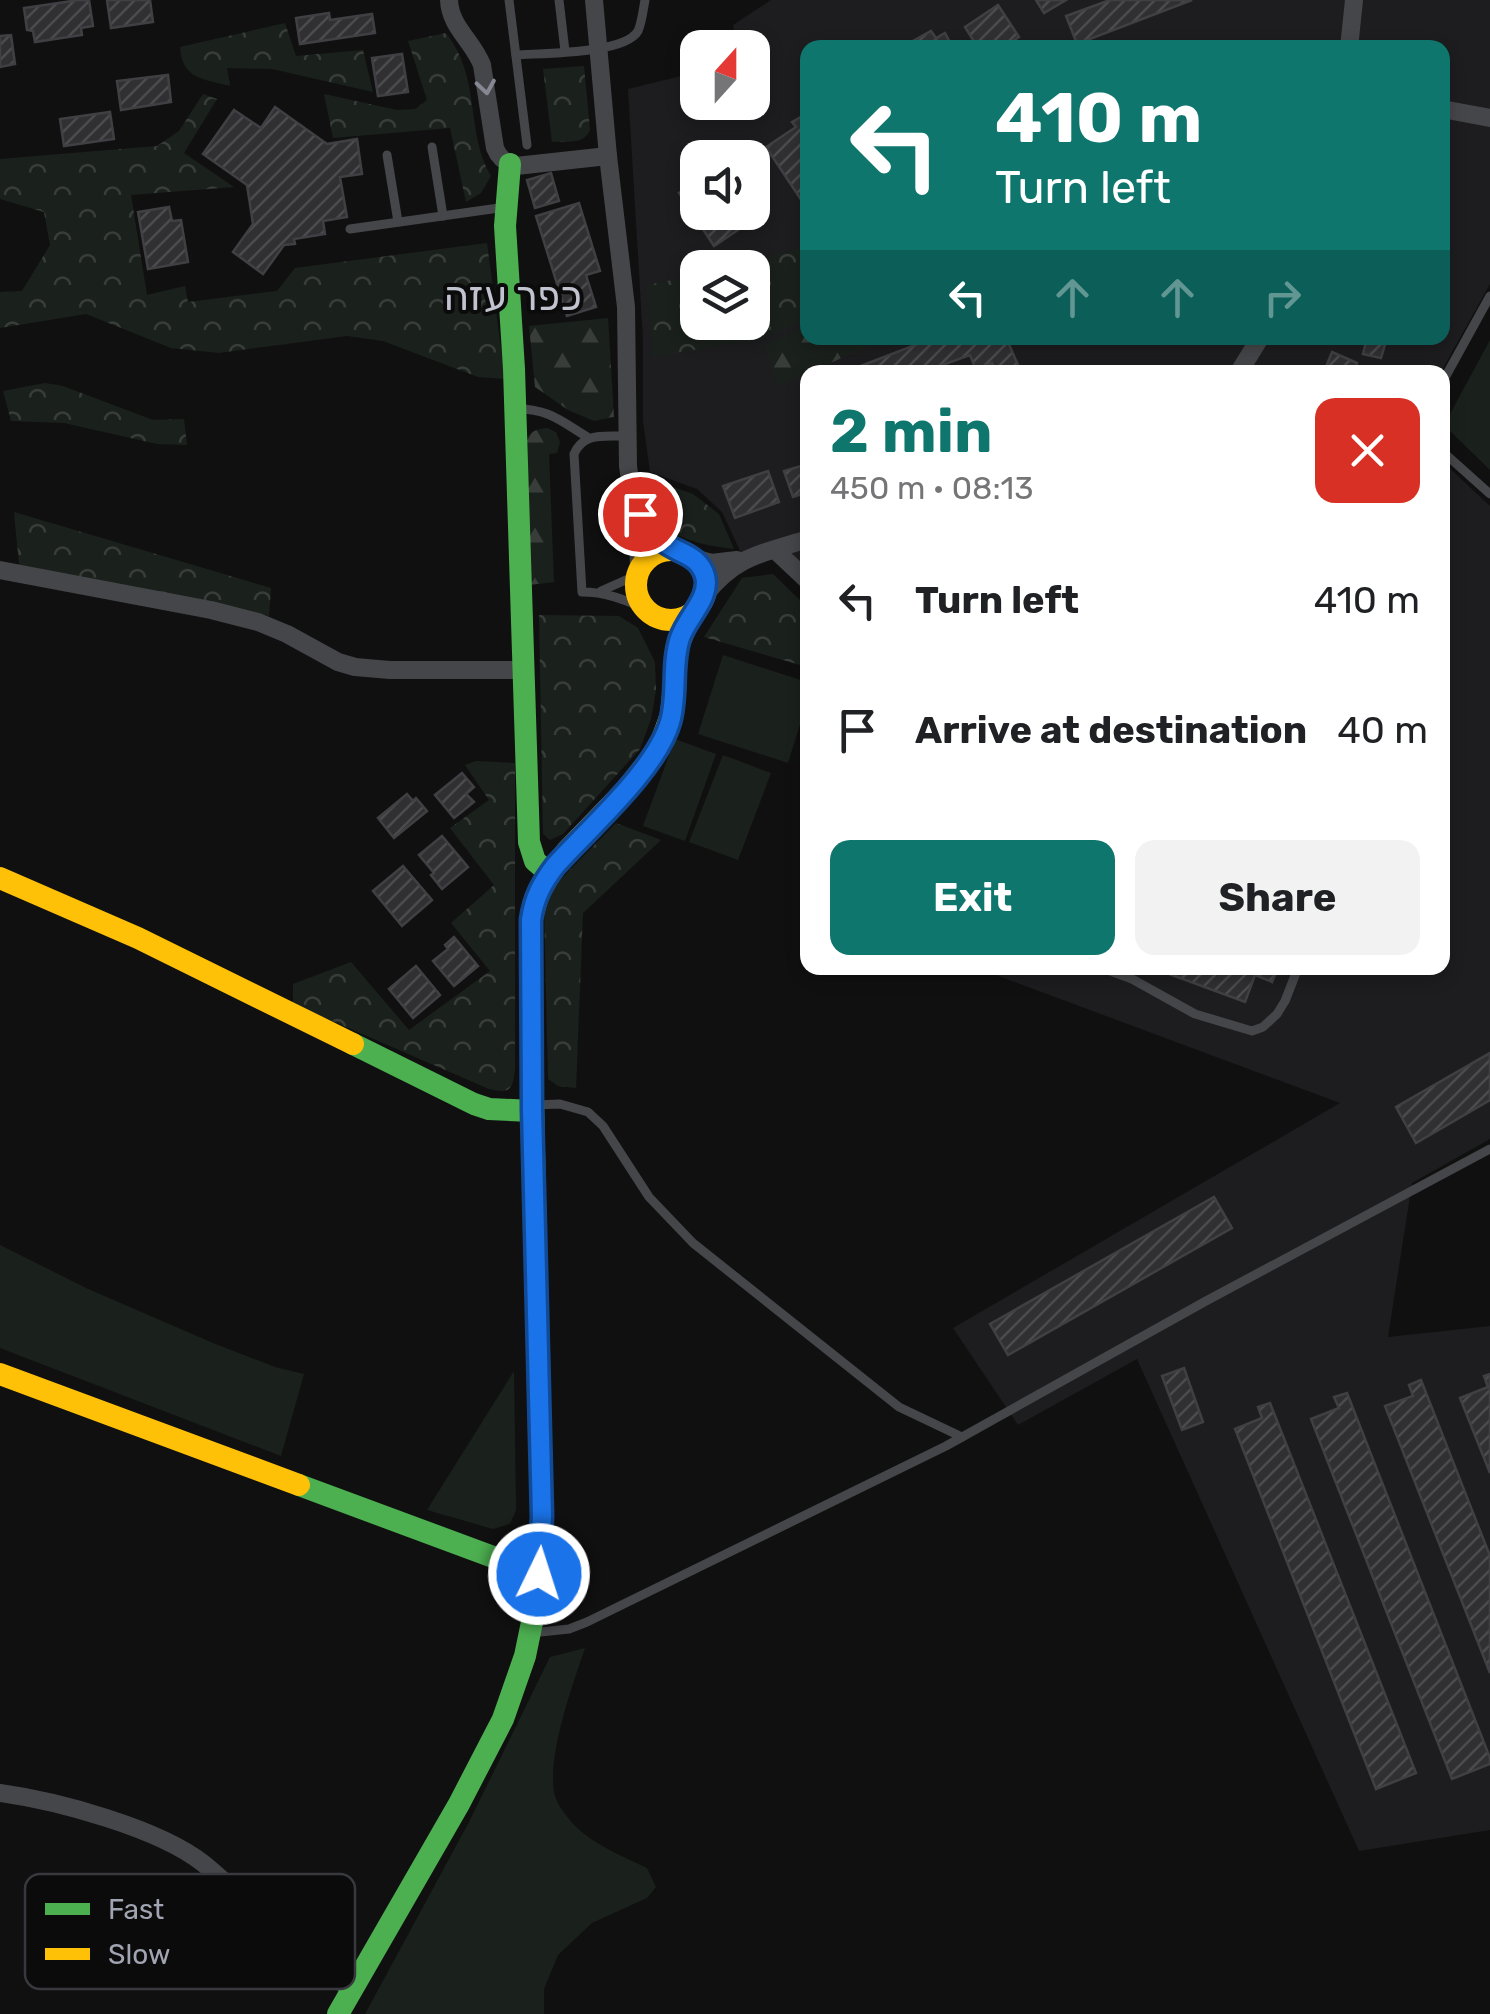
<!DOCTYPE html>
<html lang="en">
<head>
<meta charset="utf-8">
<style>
	:root { --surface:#fff; --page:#f2f2f2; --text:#202124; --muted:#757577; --accent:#0f766e }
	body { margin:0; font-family:Rubik,"Noto Sans Hebrew",sans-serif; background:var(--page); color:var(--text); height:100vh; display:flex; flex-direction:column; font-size:38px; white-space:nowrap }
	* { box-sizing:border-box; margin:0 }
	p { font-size:32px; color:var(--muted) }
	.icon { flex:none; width:55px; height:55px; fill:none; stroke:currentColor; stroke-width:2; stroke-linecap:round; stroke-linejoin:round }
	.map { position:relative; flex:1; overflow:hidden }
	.drawer { position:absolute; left:800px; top:365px; width:650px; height:610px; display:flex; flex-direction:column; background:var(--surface); border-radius:20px; box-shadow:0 5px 15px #0003 }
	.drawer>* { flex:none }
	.top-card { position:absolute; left:800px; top:40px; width:650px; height:305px; border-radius:20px; box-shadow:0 5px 15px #0003; background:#0f766e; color:#fff; overflow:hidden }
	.needle { width:65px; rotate:21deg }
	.tools { position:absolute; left:680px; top:30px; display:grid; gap:20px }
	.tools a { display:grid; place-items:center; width:90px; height:90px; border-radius:20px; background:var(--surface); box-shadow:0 5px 15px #0003; font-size:50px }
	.pin { position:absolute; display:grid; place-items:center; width:85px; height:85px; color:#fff; margin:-42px; border:5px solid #fff; border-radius:50%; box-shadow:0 2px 10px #0007 }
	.me { position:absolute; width:110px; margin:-55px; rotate:4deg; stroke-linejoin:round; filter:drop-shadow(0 0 8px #0008) }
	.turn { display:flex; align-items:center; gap:35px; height:210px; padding:0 30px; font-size:45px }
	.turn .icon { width:130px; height:130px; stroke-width:2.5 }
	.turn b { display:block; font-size:70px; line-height:85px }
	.lanes { display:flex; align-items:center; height:95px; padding:0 30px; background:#0003; justify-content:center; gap:50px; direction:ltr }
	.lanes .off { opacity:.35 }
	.round { display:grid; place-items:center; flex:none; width:105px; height:105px; border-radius:20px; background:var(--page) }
	.headline { display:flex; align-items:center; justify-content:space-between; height:170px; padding:0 30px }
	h1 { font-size:60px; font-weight:700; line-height:75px; color:var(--accent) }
	.cta { display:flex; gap:20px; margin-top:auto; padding:20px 30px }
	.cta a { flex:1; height:115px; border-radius:20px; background:var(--accent); color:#fff; font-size:40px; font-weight:700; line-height:115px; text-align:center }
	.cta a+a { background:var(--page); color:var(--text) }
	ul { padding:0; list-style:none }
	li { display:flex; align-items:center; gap:30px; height:130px; padding:0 30px }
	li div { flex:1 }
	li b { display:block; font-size:38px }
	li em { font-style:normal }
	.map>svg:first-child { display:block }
	.built { fill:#1d1d1f; fill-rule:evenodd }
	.green { fill:#1a201b }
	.forest { fill:url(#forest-firs) }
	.park { fill:url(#park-crowns) }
	.building { fill:url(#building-hatch); stroke:#404044; stroke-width:2.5 }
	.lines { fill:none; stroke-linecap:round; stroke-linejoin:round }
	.lane { stroke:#454649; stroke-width:9 }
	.street { stroke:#454649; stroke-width:18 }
	.fast { stroke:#4caf50; stroke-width:22 }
	.slow { stroke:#ffc107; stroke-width:22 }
	.oneway { stroke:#858892 }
	.route-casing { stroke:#114b97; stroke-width:25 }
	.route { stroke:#1a73e8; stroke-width:18 }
	.labels { text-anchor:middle; stroke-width:8; stroke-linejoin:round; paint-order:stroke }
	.quarter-label { font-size:40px; fill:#c1c4ce; stroke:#0b0b0c }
	.key { fill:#0b0b0c; stroke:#38393e; stroke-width:2.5 }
	.key-label { font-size:28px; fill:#a1a5b2 }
</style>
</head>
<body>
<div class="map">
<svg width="1490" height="2014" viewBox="0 0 1490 2014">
	<defs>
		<pattern id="forest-firs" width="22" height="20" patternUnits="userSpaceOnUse" patternTransform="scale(2.5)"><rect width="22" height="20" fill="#1a201b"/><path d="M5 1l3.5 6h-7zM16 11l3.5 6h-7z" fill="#383d3a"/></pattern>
		<pattern id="park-crowns" width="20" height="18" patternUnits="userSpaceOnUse" patternTransform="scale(2.5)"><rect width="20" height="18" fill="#1a201b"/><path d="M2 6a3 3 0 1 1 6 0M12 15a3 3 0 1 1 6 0" fill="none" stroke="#383d3a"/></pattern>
		<pattern id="building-hatch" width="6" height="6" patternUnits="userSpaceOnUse" patternTransform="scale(2.5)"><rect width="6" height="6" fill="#303033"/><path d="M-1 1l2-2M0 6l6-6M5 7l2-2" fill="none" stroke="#4b4b4e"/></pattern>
	</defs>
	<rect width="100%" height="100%" fill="#101011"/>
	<g class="built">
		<path d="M771,0H1490V284L1441,372H808L807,593L763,548L741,553L722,512L697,489L650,472L643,421V339L628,89L697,72L698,102H752V48L737,47L733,25ZM808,48H1442V338H808ZM698,158H752V212H698ZM698,268H752V322H698Z"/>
		<polygon points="1443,462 1490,506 1490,1139 1412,1183 1388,1337 1490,1326 1490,1830 1359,1851 1137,1359 1018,1425 953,1328 1340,1103 977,968 1442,968"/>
	</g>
	<g class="green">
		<polygon points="1490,340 1490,470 1444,425"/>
		<polygon points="723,655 807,682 807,702 788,763 698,734"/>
		<polygon points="675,739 716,754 685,841 643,826"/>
		<polygon points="723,755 771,773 738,860 689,842"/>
		<polygon points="0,1245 86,1288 213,1343 275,1367 304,1374 281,1456 0,1348"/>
		<polygon points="514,1371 516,1510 510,1524 493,1529 427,1510"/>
		<path d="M585,1648C572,1687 548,1752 554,1792C555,1802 567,1817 574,1825C594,1845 622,1856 647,1868L656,1887L647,1898L592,1923L558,1955L544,1989V2014H365L469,1822L550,1657Z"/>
	</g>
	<g class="forest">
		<polygon points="608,318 614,417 594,421 568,410 535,387 529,326"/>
		<polygon points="807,326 808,338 888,338 777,386 765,344"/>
		<path d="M547,428L556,432L560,442L557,453L549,454L554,582L529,585L523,444C529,433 534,429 547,428Z"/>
	</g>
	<g class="park">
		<path d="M285,23L296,56L363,50L373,92L272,69L227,68L230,86C203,79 182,79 180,47Z"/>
		<path d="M446,33C482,79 465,133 491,176L481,193L466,202L450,128L333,138L324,94L397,110L415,109L427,100L408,41Z"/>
		<path d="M584,66L590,130C584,145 566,141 552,142L543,69Z"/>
		<polygon points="203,94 217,99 184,153 234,187 131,195 147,295 185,286 188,302 277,291 295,268 487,243 505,379 478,377 383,341 347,336 219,353 171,348 86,314 0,328 0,292 22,291 50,245 44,212 0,199 0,159 157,146 179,131"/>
		<polygon points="807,246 807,319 764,338 652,357 652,340 647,285 697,275 698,322 752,322 752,268 732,267"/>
		<polygon points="45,383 63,386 153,420 184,419 187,445 157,444 64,423 11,421 3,391"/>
		<path d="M648,478L693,494L719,514L734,549C704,545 660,539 651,503C649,495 649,486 648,478Z"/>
		<polygon points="14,512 271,588 269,616 19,565"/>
		<polygon points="773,574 807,607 807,667 704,637 742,578"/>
		<polygon points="539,615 619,616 638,628 655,662 656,690 651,719 640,749 563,834 550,840 543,834"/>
		<path d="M476,761L515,763V1069C513,1090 510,1094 489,1089L293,1004V984L351,962L409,1030L490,971L451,923L494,885L450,828L489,800L465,765Z"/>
		<polygon points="616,823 661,840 583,913 576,1088 558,1086 548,1079 544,904 556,884"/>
	</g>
	<g class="building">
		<polygon points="79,0 89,0 93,26 81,28 82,35 35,42 33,31 27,30 24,8"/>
		<polygon points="107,0 150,0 153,22 111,28"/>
		<polygon points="1036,0 1066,0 1044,13"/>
		<polygon points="1110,0 1192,0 1077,44 1066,16"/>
		<polygon points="998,5 1019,37 1003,48 978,48 965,27"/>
		<polygon points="329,13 330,20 372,14 375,33 300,44 296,18"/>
		<polygon points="931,31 936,38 945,33 953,48 913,48 911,42"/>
		<polygon points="11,35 15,64 0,67 0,36"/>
		<polygon points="402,54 408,92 378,96 372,58"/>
		<polygon points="168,75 171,102 121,110 117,81"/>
		<polygon points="275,107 327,144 357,139 362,174 340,177 347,217 323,221 325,234 294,239 295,244 284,245 263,274 233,252 253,224 247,185 203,154 234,110 261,128"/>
		<polygon points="110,112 114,139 64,146 60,119"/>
		<polygon points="808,113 808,210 766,147 796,127 792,122"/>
		<polygon points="551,173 559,201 535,208 527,180"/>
		<polygon points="698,181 698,212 739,212 747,224 714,246 679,193"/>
		<polygon points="579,203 600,271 586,275 596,307 567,316 536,216"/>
		<polygon points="169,207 172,221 181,220 188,262 148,269 138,212"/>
		<polygon points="917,338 1020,338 1008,342 1021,372 996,372 992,363 976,370 970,355 923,372 845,372 918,344"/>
		<polygon points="1367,338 1387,338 1381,358 1363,354"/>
		<polygon points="1332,352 1357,363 1353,372 1324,372"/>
		<polygon points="808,464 808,492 793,497 784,471"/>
		<polygon points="768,471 779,502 735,518 723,486"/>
		<polygon points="462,773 474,787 466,794 474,802 454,818 435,795"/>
		<polygon points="407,794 413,801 416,798 427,811 394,838 378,818"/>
		<polygon points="442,836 468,867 442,889 431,875 434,873 419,855"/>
		<polygon points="403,866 432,900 402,926 373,891"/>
		<polygon points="454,937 478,966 454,986 433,961 448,949 445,945"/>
		<polygon points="416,966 440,995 413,1018 389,989"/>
		<polygon points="1153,968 1278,968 1272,982 1255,975 1245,1002"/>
		<polygon points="1490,1053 1490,1100 1416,1143 1396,1107"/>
		<polygon points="1214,1197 1232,1228 1008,1355 990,1324"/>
		<polygon points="1184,1368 1203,1422 1182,1430 1162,1376"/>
		<polygon points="1490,1374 1490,1473 1460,1398 1488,1387 1484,1376"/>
		<polygon points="1421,1380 1490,1556 1490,1673 1385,1406 1413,1396 1409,1385"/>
		<polygon points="1347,1393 1490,1758 1490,1764 1452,1779 1311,1419 1339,1408 1334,1397"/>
		<polygon points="1270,1403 1416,1773 1376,1789 1235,1429 1262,1418 1258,1407"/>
	</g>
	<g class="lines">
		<g class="lane">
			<polyline points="509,0 527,145"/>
			<polyline points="559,0 565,51"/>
			<path d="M516,55C542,53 625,54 638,31C642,22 643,10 645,0"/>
			<polyline points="432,147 443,216"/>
			<polyline points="387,155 398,222"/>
			<polyline points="350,229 506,207"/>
			<polyline points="1442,383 1490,296"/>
			<path d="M515,409C549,408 562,422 589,438"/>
			<path d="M628,436C606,437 584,431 574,454L582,592C605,592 623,599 644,608"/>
			<polyline points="1442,451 1490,494"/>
			<polyline points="601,591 637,575"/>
			<polyline points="1102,968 1132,979 1195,1014 1252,1031 1263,1027 1277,1014 1285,1001 1298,968"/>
			<polyline points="534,1105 560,1104 588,1112 603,1126 649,1197 693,1243 899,1407 962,1437"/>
			<polyline points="531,1633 569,1629 587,1622 946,1446 1206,1301 1490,1149"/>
		</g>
		<g class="street">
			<path d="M449,0C450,27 473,41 482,65L495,148C499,158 505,163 516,166L608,156"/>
			<polyline points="594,0 608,156 626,307 628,466 638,533 639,570"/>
			<polyline points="1349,48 1354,0"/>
			<polyline points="1442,109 1490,118"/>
			<polyline points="1239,372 1260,338"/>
			<polyline points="637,507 655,534 678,550"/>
			<polyline points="775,550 808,581"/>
			<polyline points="694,558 711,563 737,560"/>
			<polyline points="0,570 211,610 258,622 287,634 338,662 355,667 390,670 523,670"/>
			<path d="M705,595C735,556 763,553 808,539"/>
			<path d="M0,1793C57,1801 159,1828 204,1864C242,1895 275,1932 313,1964C325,1973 339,1981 352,1989"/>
		</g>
		<g class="fast">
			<polyline points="510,164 505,226 514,369 529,842 535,861 549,873"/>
			<polyline points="353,1044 474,1104 489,1109 532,1111"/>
			<polyline points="299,1485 539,1574"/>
			<polyline points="338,2014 459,1804 503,1719 525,1656 536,1603 542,1540 532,1051"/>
		</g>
		<g class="slow">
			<circle cx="671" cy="585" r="35"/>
			<polyline points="0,878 138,938 353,1044"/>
			<polyline points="532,1051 531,920 538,895 551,872 567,851 626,790 659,748 671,715 678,646 691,614"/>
			<polyline points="0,1374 299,1485"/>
		</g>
	</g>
	<defs><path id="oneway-chevron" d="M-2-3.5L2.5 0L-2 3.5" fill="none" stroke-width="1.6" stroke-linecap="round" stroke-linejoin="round" transform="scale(2.5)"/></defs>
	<use class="oneway" href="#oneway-chevron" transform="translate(486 87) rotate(81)"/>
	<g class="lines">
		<defs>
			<path id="route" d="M539,1574L542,1516L532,1110L531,920C534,898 542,883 555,866C589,828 656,770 670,722C678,695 671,665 680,638C687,617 711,598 705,576C699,555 680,554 665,543C654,535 647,525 640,514"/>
		</defs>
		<use href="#route" class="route-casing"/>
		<use href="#route" class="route"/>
	</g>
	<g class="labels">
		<g class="quarter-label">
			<text x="513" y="310">כפר עזה</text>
		</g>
	</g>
	<rect x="25" y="1874" width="330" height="115" rx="15" class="key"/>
	<rect x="45" y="1903" width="45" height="12" fill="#4caf50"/>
	<rect x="45" y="1948" width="45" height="12" fill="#ffc107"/>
	<g class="key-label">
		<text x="108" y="1919">Fast</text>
		<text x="108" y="1964">Slow</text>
	</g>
</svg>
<div class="tools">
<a><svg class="needle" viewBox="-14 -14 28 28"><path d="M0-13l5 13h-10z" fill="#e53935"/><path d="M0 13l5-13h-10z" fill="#757577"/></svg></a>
<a><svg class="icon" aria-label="sound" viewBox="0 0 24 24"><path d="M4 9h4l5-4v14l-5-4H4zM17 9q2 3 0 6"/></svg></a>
<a><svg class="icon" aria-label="layers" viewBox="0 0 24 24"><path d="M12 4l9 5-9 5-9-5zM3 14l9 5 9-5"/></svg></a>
</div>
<div class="pin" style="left:640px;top:514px;background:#d93025"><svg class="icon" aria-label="arrive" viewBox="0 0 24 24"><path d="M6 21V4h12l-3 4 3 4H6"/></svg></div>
<svg class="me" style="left:539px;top:1574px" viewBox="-20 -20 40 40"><circle r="17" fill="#1a73e8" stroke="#fff" stroke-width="3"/><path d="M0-11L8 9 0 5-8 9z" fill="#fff"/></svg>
<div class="top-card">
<div class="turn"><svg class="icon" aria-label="left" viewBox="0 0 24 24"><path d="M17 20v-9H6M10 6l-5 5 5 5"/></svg><div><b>410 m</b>Turn left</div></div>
<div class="lanes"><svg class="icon" aria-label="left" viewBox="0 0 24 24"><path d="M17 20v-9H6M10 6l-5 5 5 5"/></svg><svg class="icon off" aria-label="ahead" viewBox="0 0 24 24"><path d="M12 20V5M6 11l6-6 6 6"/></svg><svg class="icon off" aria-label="ahead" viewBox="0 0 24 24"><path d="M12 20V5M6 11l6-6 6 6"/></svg><svg class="icon off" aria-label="right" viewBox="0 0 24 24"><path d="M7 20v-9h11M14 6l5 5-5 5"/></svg></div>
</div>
<section class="drawer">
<div class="headline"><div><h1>2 min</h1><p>450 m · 08:13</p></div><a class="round" style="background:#d93025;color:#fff"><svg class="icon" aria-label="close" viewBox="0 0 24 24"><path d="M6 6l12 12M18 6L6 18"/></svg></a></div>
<ul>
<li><svg class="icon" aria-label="left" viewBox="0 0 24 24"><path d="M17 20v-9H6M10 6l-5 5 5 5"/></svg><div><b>Turn left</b></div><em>410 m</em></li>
<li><svg class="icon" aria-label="arrive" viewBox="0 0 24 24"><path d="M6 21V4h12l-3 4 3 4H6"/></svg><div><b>Arrive at destination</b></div><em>40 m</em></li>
</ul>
<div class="cta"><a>Exit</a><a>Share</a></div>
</section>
</div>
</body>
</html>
